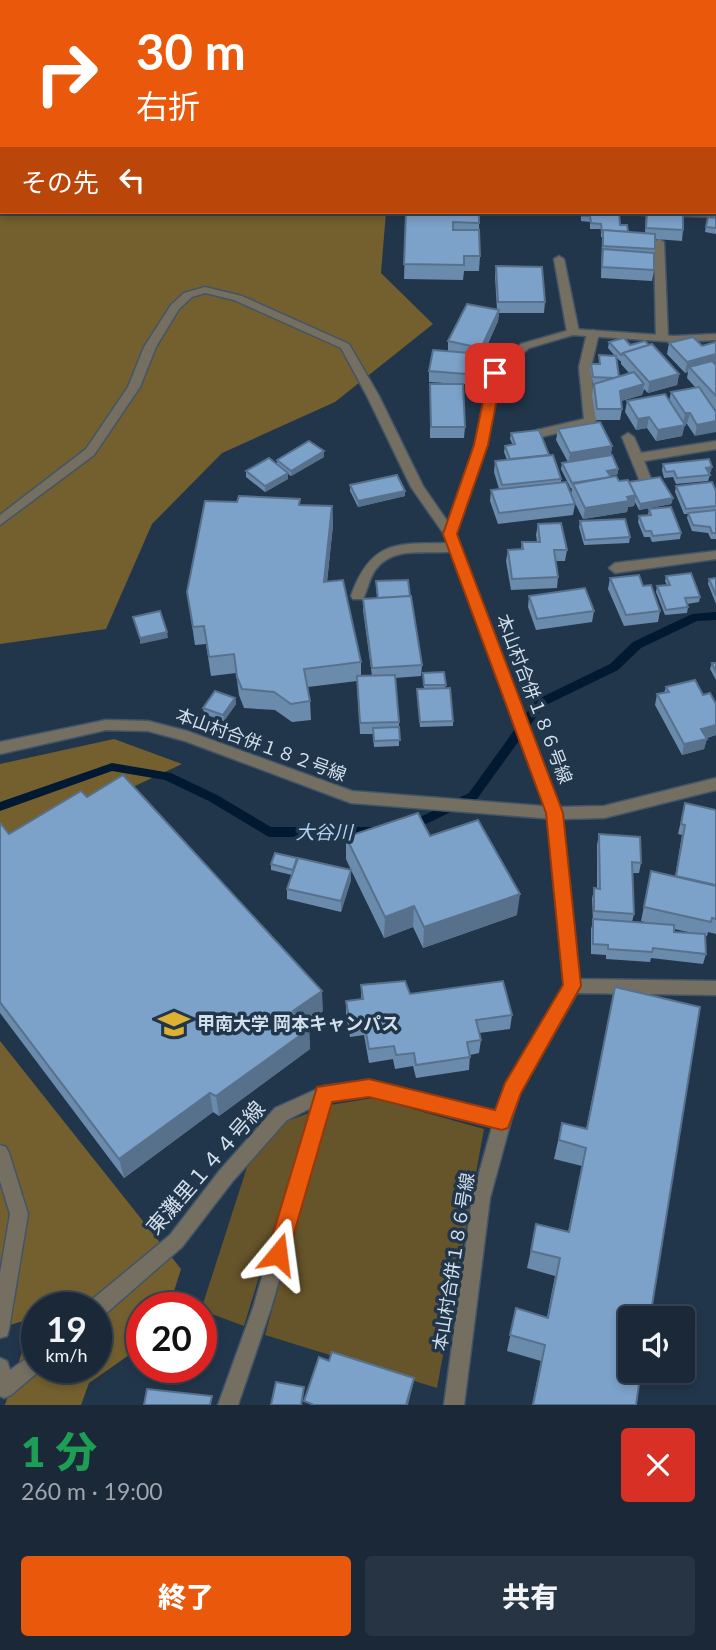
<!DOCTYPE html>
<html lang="ja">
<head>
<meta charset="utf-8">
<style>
	:root { --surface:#1a2838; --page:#273443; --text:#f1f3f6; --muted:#9fa6ae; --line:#384453; --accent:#ea580c }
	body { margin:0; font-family:Lato,"Noto Sans JP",sans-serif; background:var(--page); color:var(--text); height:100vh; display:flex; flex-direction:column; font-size:26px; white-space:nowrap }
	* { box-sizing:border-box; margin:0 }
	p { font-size:23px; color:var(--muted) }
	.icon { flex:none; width:38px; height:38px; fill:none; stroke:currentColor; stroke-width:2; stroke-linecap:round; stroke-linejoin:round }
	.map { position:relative; height:1405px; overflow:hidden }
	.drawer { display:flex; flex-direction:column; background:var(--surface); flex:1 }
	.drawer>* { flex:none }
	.banner { position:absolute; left:0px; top:0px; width:718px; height:214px; box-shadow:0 4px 10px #0003,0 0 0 2px var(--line); background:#ea580c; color:#fff; overflow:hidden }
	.buttons { position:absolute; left:618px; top:1306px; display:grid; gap:14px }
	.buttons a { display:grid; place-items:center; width:77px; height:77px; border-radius:7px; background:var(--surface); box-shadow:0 4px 10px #0003,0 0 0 2px var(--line); font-size:35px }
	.speed { position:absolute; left:21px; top:1292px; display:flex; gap:14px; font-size:35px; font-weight:700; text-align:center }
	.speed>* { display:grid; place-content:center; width:91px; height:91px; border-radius:50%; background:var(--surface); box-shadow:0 4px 10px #0003,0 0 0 2px var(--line); line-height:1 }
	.speed small { font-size:18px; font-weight:400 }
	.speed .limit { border:10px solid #d22; background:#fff; color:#111 }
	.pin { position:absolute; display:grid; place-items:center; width:60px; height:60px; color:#fff; margin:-30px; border-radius:14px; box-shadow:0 4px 10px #0006 }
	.me { position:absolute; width:77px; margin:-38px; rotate:16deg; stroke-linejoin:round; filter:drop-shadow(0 0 5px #0008) }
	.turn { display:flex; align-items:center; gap:24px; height:147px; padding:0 21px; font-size:32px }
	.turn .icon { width:91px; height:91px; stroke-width:2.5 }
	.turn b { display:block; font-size:49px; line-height:60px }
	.then { display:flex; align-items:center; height:66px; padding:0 21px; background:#0003; gap:14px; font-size:26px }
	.round { display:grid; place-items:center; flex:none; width:74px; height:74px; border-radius:7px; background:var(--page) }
	.overview { display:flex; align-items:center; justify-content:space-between; height:119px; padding:0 21px }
	h1 { font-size:42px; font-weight:800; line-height:52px; color:#1e9e55 }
	.action { display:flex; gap:14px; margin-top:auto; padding:14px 21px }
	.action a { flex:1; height:80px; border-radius:7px; background:var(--accent); color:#fff; font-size:28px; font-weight:800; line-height:80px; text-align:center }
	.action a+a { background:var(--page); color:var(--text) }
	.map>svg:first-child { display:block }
	.green { fill:#66542a }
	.forest { fill:#74602f; fill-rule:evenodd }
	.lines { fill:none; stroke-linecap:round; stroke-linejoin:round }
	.stream { fill:#011931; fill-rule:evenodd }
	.service-casing { stroke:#425468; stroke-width:3 }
	.minor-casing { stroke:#425468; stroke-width:3 }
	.service { fill:#756f62; fill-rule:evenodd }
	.minor { fill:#756f62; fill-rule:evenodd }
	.wall { fill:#6b8bad; fill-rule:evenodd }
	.shaded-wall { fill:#57718d }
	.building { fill:#7ca2c9; stroke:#57718d; stroke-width:2 }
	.route { fill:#ea580c; stroke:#983908; stroke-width:2 }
	.labels { text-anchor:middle; stroke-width:7; stroke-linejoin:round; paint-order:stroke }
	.street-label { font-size:18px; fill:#d2dfec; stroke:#22364b }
	.poi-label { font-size:18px; font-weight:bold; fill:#d2dfec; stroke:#22364b; text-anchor:start }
	.water-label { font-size:19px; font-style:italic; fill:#b0d1f5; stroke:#22364b }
	.near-street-label { font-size:21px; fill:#d2dfec; stroke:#22364b }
</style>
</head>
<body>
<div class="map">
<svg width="716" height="1405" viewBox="0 0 716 1405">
	<rect width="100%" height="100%" fill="#22364b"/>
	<g class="green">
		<polygon points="373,1098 484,1129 437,1388 265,1335 330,1105"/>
		<polygon points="309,1113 244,1326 201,1310 249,1161 287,1121"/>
	</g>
	<g class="forest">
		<polygon points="0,0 400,2 2,2 2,212 386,212 381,273 433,324 335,402 222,453 152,524 106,629 0,644"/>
		<polygon points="114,739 182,764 0,849 0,764"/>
		<path d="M0,1041L181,1269L169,1307H142V1346L89,1383L81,1405H5L33,1318L0,1328ZM37,1307H96V1367H37Z"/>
	</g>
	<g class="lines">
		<g class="stream">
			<polygon points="454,0 461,0 463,2 455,2"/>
			<polygon points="542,0 551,0 549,2 539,2"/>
			<polygon points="716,612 716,620 697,621 641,648 618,670 544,706 477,799 414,830 410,832 406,830 404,827 406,824 469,793 536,700 610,664 633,642 692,614"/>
			<polygon points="112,763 171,773 217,795 271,827 374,827 378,829 380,832 378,835 374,837 269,837 209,801 165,780 112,771 0,811 0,802"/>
		</g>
		<defs>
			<g id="service">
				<polygon points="716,211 716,217 642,215 637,212"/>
				<polygon points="659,239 664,242 668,338 662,341 656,338 654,242"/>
				<polygon points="559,256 564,259 579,332 573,335 567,332 554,259"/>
				<polygon points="205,287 242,296 349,344 379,396 423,486 454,531 456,534 454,537 446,537 411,487 367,396 341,348 234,300 205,293 192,297 179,309 156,347 140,387 94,455 0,525 0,515 86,449 128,387 144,347 171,305 184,293"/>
				<polygon points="593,330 599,333 591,367 596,421 590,425 541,437 537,436 537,430 584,419 579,367 587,333"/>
				<polygon points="628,433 634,437 641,453 716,441 716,449 644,461 651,479 645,483 639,479 622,437"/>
				<path d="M455,543L461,547L460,550C432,557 396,543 376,569C369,578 368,589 363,599H353L351,596C372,537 400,544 455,543Z"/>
				<polygon points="716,551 716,559 615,573 609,568 615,563"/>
				<polygon points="106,720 148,721 187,731 352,791 554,807 559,809 561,813 559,817 554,819 351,803 185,741 148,731 106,730 0,754 0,742"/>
				<polygon points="324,1086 330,1088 333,1094 271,1308 238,1405 218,1405 253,1308 311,1108 287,1120 232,1182 182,1247 103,1316 96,1318 96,1307 87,1307 89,1302 170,1235 220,1170 275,1108"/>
				<polygon points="0,1145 6,1147 9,1153 28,1214 9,1329 7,1336 0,1338 0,1273 10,1214 0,1181"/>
				<polygon points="37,1351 37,1367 44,1367 11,1395 4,1398 0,1396 0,1358 7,1361 10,1370"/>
			</g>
			<g id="minor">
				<polygon points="563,0 573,0 562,2"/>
				<polygon points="573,329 674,336 716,334 716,340 674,342 573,335 529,348 500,374 487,445 456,534 559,807 604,806 716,778 716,790 604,818 562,819 579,979 716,981 716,995 577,993 520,1093 511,1121 490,1198 464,1405 444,1405 472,1198 492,1127 369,1096 324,1102 318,1100 315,1094 318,1088 324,1086 369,1080 496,1112 506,1084 564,985 547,813 444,534 475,445 489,373 521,344"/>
			</g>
		</defs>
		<use href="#service" class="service-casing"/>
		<use href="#minor" class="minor-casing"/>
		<use href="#service" class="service"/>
		<use href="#minor" class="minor"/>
	</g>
	<g class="wall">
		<rect x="388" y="0" width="42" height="2"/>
		<rect x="604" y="0" width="52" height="2"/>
		<rect x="668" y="0" width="38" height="2"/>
		<polygon points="406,212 479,223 480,256 479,271 464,271 463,280 404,279"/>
		<polygon points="581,212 619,212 620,225 628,232 645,233 646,212 683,212 683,230 682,241 655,239 654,270 652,281 601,278 602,237 601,237 601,229 590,229 590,222 581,221"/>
		<polygon points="716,215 716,234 705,232 708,217 715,218"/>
		<polygon points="496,266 545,302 544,313 499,313 498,321 482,357 478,386 463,384 465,427 464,438 430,438 430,384 460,384 429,382 429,371 448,351 448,341 497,310 495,277"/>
		<path d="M609,342L630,345L679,374L677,385L648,393L644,389L642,395L621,401L622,409L620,420H596L592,395L594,384L595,383H593L590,369L591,364H599V355L615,356L608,348ZM616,357L620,361H621V364L630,374L619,377Z"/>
		<polygon points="669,343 716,365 716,410 710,403 695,436 687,424 684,424 682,436 656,441 647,428 636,430 625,412 627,401 669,401 671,392 695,387 687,378 688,372 685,373 667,354"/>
		<polygon points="558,429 612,446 611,455 618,474 610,476 611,477 619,481 629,482 673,498 671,504 639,510 635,502 634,506 628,507 627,512 583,519 571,495 572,488 571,489 561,469 562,463 568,462 556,440"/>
		<polygon points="511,433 549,455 561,479 561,482 575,504 573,515 498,524 490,501 491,490 499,489 494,472 495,461 507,460 504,452 505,446 513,445 510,439"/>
		<polygon points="324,451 324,457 291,476 288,474 288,479 265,492 246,477 246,471 277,464 277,460"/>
		<polygon points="663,464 711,472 709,473 710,475 708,481 676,484 673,477 664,478 662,470"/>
		<polygon points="350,485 405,491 405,496 358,507 350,491"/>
		<polygon points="676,486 716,491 716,539 711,539 708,533 692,531 687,518 688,514 684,514 675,492"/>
		<polygon points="300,505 332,506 333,525 327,582 361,662 361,676 372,676 363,610 363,599 377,598 376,581 410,596 422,665 421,676 395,678 399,722 399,746 374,747 373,734 360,734 357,681 308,687 310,701 311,720 292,722 275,710 244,708 239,695 236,673 211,676 206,644 195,645 187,592"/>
		<polygon points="649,509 681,533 680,539 652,542 650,537 644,537 638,522 639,516 648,515"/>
		<polygon points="580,521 630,537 629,543 584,545 579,527"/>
		<polygon points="538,524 567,550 565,561 556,561 558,577 557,588 511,590 506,561 508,550 521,549 522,542 537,542 536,535"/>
		<polygon points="666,576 700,597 699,602 687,604 688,607 687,613 665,615 656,592 657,586 667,585 665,581"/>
		<polygon points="610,578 660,611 658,622 624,626 608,589"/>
		<polygon points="716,578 716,604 708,584 709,579"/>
		<polygon points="529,596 594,611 592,622 536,630 528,607"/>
		<polygon points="712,663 716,663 716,680 710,669"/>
		<polygon points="423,673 446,685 445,688 453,721 453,726 420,727 417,689 424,689"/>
		<polygon points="666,687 716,735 707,738 704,749 682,755 655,705 657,694 664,693"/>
		<polygon points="235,698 236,704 224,721 204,714 203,708"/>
		<path d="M685,803L716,810V934L708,932L707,936H705L706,954L703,964L651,958L650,962L606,959V955L591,954V929L593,921L592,899L594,888H597V845L599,834L641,863L639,873H632L634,914L632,922L649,923L641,921L651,871L675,877L682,835L678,834ZM674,929L693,933L674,932Z"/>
		<polygon points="0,824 9,834 323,1011 305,1024 309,1029 310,1049 219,1116 213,1112 124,1178 0,1013"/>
		<polygon points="430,836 517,915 423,948 413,927 384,938 351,870 351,880 341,912 287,899 287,889 292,875 271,870 271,864 297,861 351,870 346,859 346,837"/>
		<polygon points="361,985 410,994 512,1015 510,1029 479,1033 481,1040 479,1053 470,1055 469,1070 416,1078 413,1066 395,1069 393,1059 369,1063 364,1035 350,1037 346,1015 346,1001 361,999"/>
		<polygon points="615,987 636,1405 532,1405 541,1361 507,1351 516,1308 547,1317 555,1276 527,1268 533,1241 568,1232 582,1166 554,1159 562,1123 586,1129"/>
	</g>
	<g class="shaded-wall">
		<polygon points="499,310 498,321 482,357 478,386 481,348"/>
		<polygon points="716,354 716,364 689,367 688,372 685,373 687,362"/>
		<polygon points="679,374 677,385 648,393 649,382"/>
		<polygon points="644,384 642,395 618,402 620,391"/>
		<polygon points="685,413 690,413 687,424 683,424"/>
		<polygon points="649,417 647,428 636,430 638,419"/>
		<polygon points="716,421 716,432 695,436 697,425"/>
		<polygon points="685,425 682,436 656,441 658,430"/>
		<polygon points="612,446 610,457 568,464 570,453"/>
		<polygon points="324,451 324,457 291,476 291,471"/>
		<polygon points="712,467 711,472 705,473 706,468"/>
		<polygon points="618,469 618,474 606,476 607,471"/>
		<polygon points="288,473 288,479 265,492 265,486"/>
		<polygon points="405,491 405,496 358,507 358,501"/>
		<polygon points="636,495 634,506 628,507 627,512 583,519 585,508"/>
		<polygon points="673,498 671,504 639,510 640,504"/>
		<polygon points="332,506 333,525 325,601 324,582"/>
		<polygon points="167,632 168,638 140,644 140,638"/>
		<polygon points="235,698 236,704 224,721 223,715"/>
		<polygon points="716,725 716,735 699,739 701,729"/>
		<polygon points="707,739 704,749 682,755 684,744"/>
		<polygon points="351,870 351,880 341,912 341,901"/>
		<polygon points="520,894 517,915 423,948 424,927"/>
		<polygon points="414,906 413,927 384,938 385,917"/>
		<polygon points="322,991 323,1011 294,1031 293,1011"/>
		<polygon points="309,1029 310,1049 219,1116 216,1096"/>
		<polygon points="210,1093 213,1112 124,1178 119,1159"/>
		<polygon points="414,1378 413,1385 408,1405 406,1405"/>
	</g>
	<g class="building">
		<polygon points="676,0 706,0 706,2"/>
		<polygon points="406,212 479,212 479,223 453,222 453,230 479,230 480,256 464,256 464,265 404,264"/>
		<polygon points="582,212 619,212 620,225 627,225 628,232 603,230 603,232 602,232 601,224 591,223 590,216 582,216"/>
		<polygon points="647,212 683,212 683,230 646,228"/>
		<polygon points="716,215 716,228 706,227 708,217 715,218"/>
		<polygon points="603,230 655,234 655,249 603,246"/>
		<polygon points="603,249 654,253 654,270 602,267"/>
		<polygon points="496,266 542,267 545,302 498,302"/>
		<polygon points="467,304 499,310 481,348 448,341"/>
		<polygon points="693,337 702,346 716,342 716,354 687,362 669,343"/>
		<polygon points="624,338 630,345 645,341 649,345 623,353 622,355 621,355 609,342"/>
		<polygon points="652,344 679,374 649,382 623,353"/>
		<polygon points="433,350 482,354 479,375 429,371"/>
		<polygon points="599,355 616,356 619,377 615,378 593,377 591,364 600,364"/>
		<polygon points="712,361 716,365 716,396 689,367"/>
		<polygon points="634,372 644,384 620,391 622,409 597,409 594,384"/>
		<polygon points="430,384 463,384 465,427 431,427"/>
		<polygon points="699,387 716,412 716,421 697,425 690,413 685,413 671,392"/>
		<polygon points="665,394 685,425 658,430 649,417 638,419 627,401"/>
		<polygon points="600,422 612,446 570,453 558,429"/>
		<polygon points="539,430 549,455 510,459 505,446 515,444 511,433"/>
		<polygon points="309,441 324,451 291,471 277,460"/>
		<polygon points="553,455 561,479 502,485 495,461"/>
		<polygon points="612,455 618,469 607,471 611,477 572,483 562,463"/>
		<polygon points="269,458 288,473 265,486 246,471"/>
		<polygon points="709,459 712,467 706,468 710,475 677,478 674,471 666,472 663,464"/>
		<polygon points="397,475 405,491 358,501 350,485"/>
		<polygon points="616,476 619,481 628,480 636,495 627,497 629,501 585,508 573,484"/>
		<polygon points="660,477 673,498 640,504 629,482"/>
		<polygon points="566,482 575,504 499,513 491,490"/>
		<polygon points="712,482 716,491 716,506 686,509 676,486"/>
		<polygon points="239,496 300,499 299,505 332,506 324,582 343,580 361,662 304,669 310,701 291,704 274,692 242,689 237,677 234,654 209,657 204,626 193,627 187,592 205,501 237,502"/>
		<polygon points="671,507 681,533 653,536 651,531 645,531 639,516 651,515 649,509"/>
		<polygon points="716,510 716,533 712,533 710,527 693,525 688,513"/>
		<polygon points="625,519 630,537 585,540 580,521"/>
		<polygon points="561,523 567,550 554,550 558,577 512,579 508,550 523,549 522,542 540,542 538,524"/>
		<polygon points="691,573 700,597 685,598 688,607 666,610 657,586 670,585 666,576"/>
		<polygon points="639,575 643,586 651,585 660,611 626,615 610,578"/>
		<polygon points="716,578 716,595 709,579"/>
		<polygon points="408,580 410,596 378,598 376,581"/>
		<polygon points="585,588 594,611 537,619 529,596"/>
		<polygon points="411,596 422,665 372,668 363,599"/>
		<polygon points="160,611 167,632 140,638 133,617"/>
		<polygon points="712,663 716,663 716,672"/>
		<polygon points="444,672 446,685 424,685 423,673"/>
		<polygon points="395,675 399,722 360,723 357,676"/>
		<polygon points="695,680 703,695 710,693 716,704 716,725 701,729 707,739 684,744 657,694 669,692 666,687"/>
		<polygon points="450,688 453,721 420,722 417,689"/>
		<polygon points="215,691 235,698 223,715 203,708"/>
		<polygon points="399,727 400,740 374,741 373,728"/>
		<polygon points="123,775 322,991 293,1011 309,1029 216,1096 210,1093 119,1159 0,1002 0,824 1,824 9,834 81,791 87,797"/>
		<polygon points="685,803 716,810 716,885 676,876 685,825 681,824"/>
		<polygon points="418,813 430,836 478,820 520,894 424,927 414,906 385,917 346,837"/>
		<polygon points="599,834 640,837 641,863 632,862 634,914 594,911 594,888 600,889"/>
		<polygon points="275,853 297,858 293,870 271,864"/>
		<polygon points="298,858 351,870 341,901 287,889"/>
		<polygon points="651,871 716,886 716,919 712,918 711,922 644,907"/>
		<polygon points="593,919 674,925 674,932 705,934 706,954 653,948 652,952 608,949 608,945 593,944"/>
		<polygon points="405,981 410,994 503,981 512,1015 476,1020 481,1040 467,1042 470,1057 416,1065 414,1053 396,1055 394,1046 369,1049 364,1021 350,1024 346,1001 363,999 361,985"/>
		<polygon points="615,987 700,1007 650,1318 630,1318 630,1370 641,1370 636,1405 533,1405 545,1345 510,1335 516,1308 548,1318 560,1258 531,1251 536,1224 569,1232 586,1148 559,1140 562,1123 587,1129"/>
		<polygon points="332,1352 414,1378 406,1405 314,1405 304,1401 319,1357 329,1361"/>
		<polygon points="276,1382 304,1387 301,1405 271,1405"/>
		<polygon points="147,1389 212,1396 210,1405 144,1405"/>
	</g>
	<polygon class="route" points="495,369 502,373 488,445 457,534 563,813 581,986 521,1093 508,1128 502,1130 369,1097 332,1102 288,1254 285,1262 278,1265 270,1262 267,1254 317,1087 369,1079 495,1110 505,1083 563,985 546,813 443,534 474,445 489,373"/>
	<defs>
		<symbol id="university-bare" viewBox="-9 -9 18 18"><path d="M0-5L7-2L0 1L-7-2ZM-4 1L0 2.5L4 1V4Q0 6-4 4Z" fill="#deb133" stroke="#22364b" stroke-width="2.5" paint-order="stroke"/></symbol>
	</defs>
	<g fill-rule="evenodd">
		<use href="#university-bare" x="152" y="1002" width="44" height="44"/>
	</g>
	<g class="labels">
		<g class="street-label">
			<text transform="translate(534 699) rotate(69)" y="6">本山村合併１８６号線</text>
			<text transform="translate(261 745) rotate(20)" y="6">本山村合併１８２号線</text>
			<text transform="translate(454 1262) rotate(-81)" y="6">本山村合併１８６号線</text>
		</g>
		<g class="poi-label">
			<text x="197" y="1030">甲南大学 岡本キャンパス</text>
		</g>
		<g class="water-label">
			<text x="324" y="839">大谷川</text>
		</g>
		<g class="near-street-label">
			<text transform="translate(206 1168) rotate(-49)" y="7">東灘里１４４号線</text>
		</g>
	</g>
</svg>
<div class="buttons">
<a><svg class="icon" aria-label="sound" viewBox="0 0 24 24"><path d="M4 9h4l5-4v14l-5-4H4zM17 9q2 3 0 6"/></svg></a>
</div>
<div class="speed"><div>19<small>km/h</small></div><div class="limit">20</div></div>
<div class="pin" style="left:495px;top:373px;background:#d93025"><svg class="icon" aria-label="arrive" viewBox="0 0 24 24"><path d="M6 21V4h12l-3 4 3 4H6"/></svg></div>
<svg class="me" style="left:278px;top:1254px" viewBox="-20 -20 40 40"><path d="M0-17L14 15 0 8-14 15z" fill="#ea580c" stroke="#fff" stroke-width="4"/></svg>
<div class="banner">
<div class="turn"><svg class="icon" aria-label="right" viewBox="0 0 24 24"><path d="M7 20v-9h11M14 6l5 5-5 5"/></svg><div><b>30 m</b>右折</div></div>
<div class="then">その先<svg class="icon" aria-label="left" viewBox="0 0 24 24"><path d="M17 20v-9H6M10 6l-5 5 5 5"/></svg></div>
</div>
</div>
<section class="drawer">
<div class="overview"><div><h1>1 分</h1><p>260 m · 19:00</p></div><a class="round" style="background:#d93025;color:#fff"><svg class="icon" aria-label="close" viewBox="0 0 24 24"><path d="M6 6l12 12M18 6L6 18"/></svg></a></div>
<div class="action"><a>終了</a><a>共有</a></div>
</section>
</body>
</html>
